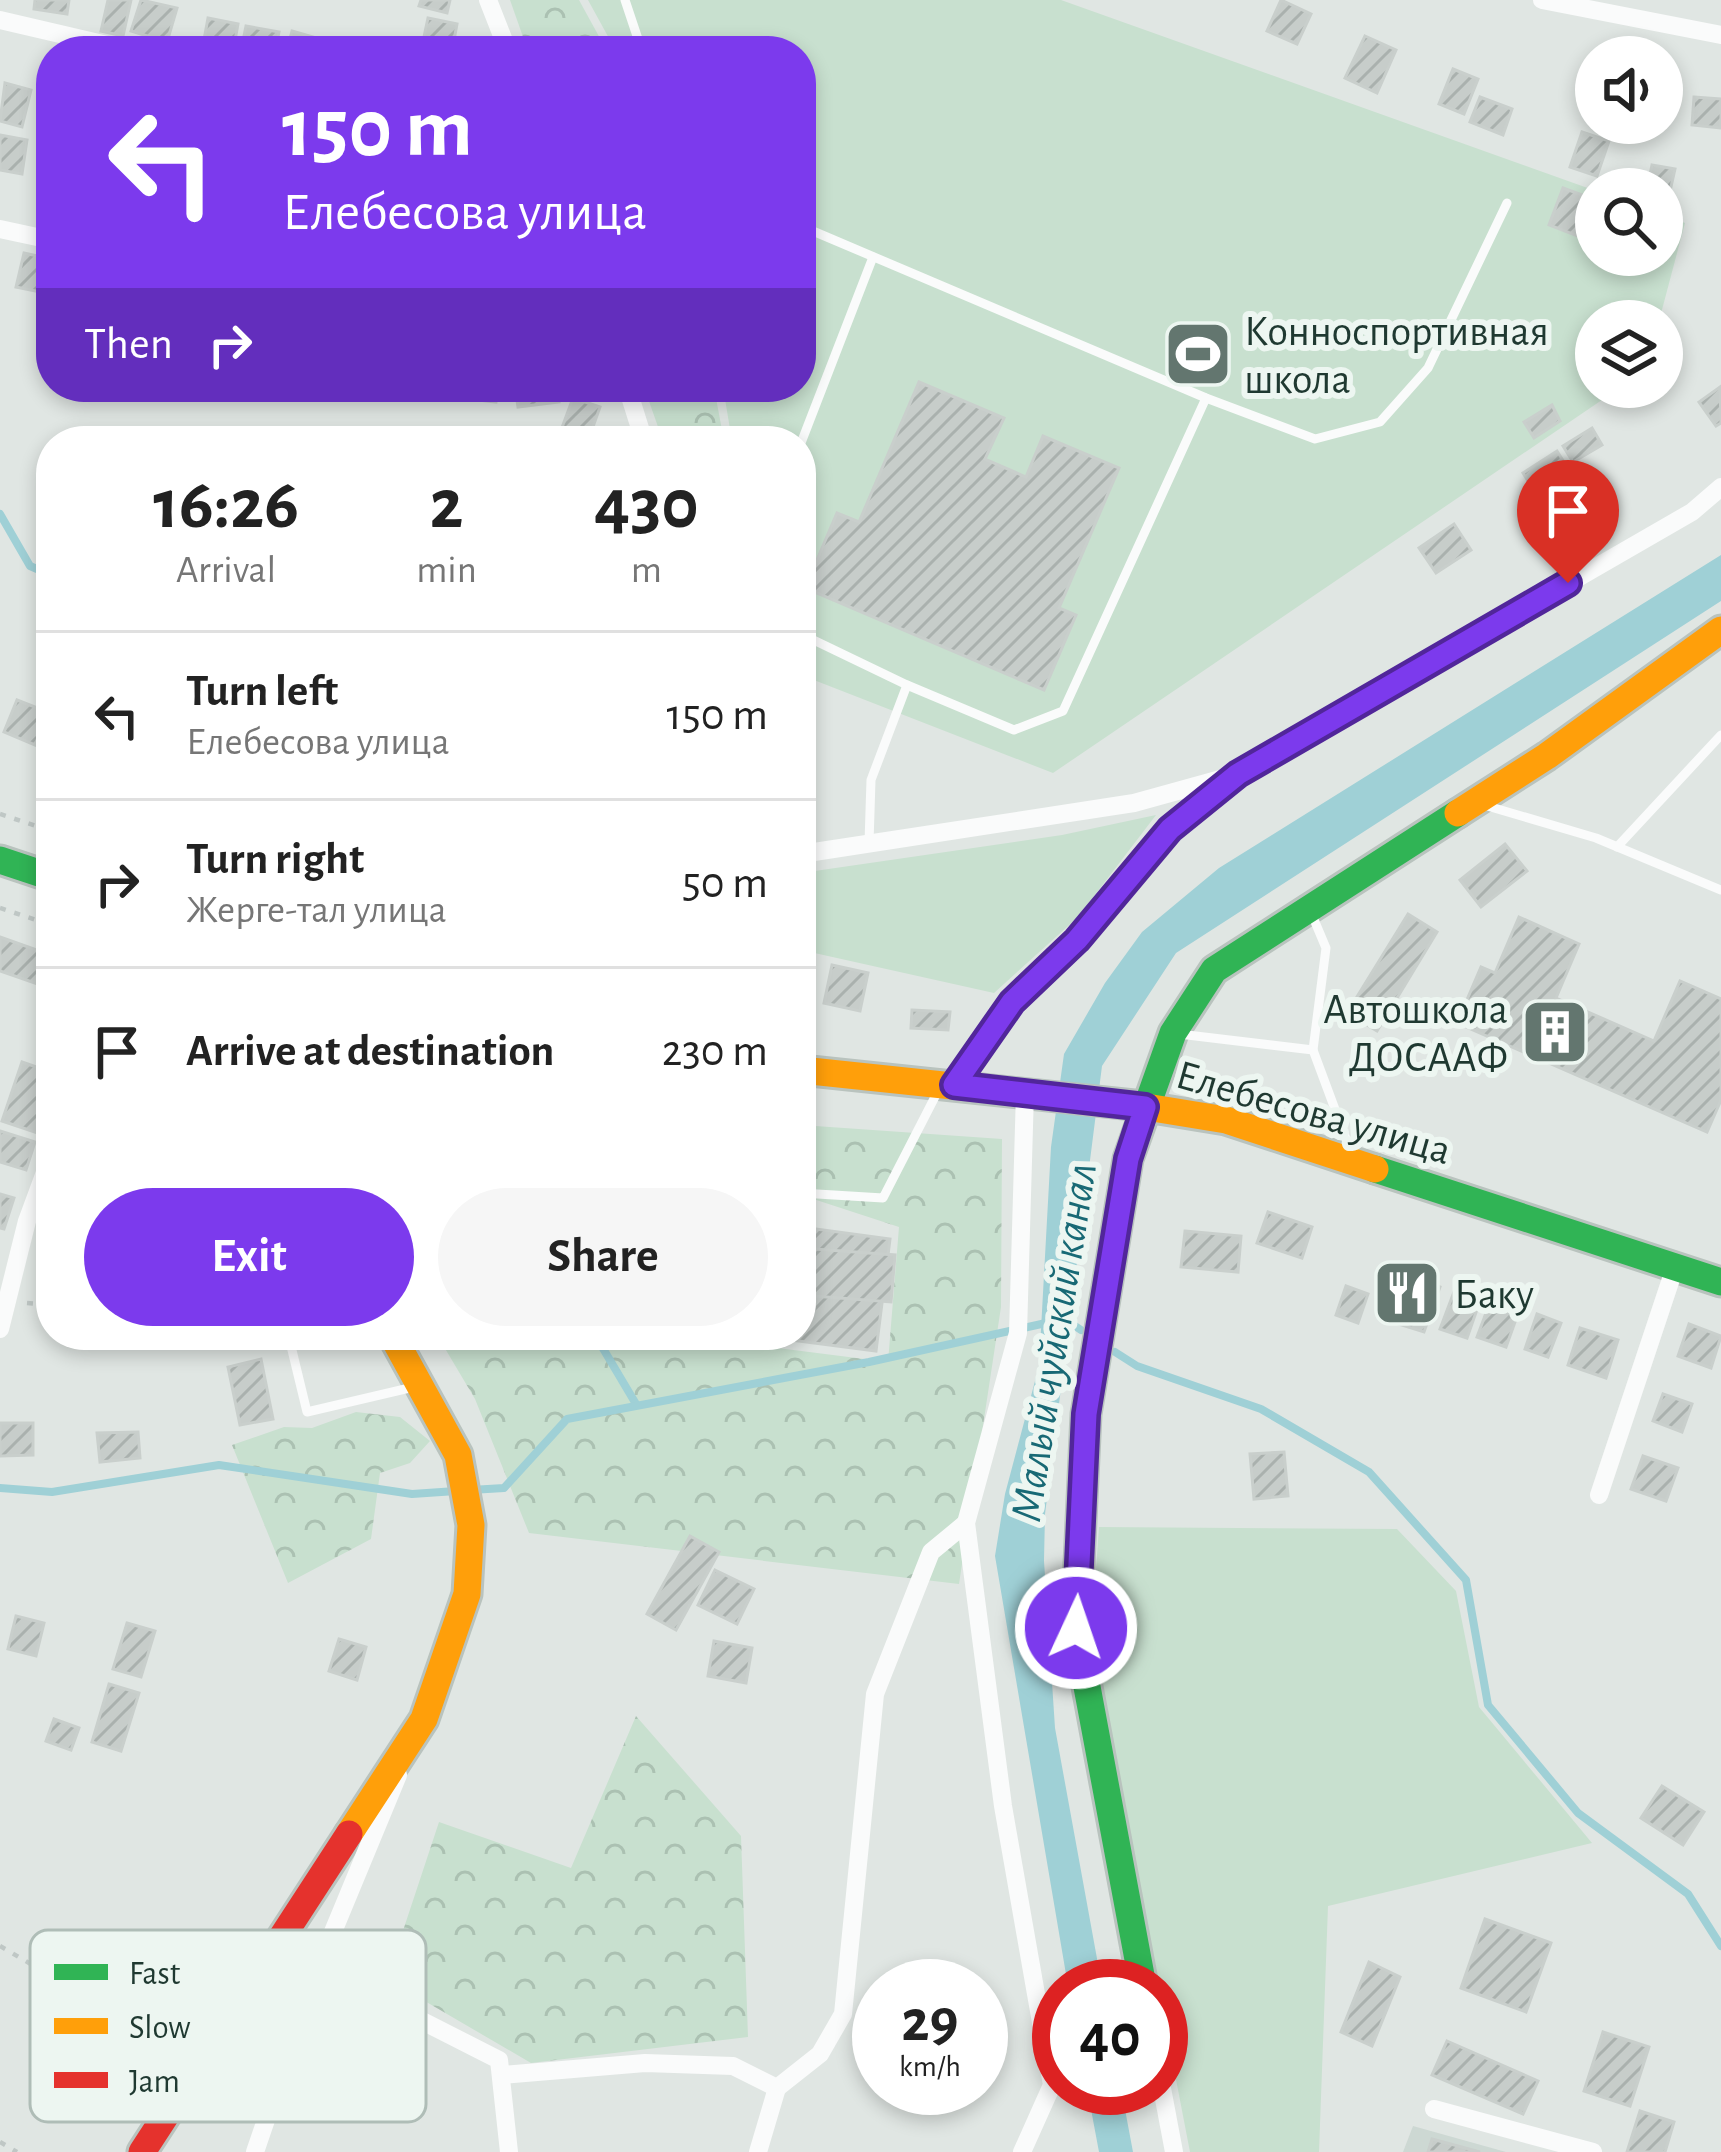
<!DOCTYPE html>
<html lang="en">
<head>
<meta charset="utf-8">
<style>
	:root { --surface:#fff; --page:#f6f6f6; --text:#222; --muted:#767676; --line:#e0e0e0; --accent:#7c3aed }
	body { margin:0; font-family:"Alegreya Sans",sans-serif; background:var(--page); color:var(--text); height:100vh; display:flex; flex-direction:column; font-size:45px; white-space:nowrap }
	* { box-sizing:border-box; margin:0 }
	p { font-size:39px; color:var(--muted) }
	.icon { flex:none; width:66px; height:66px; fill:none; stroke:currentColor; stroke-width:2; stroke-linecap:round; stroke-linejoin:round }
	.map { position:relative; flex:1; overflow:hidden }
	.side { position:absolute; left:36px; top:426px; width:780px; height:924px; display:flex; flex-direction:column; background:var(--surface); border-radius:48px; box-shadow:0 6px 18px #0003 }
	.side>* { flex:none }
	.hud { position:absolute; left:36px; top:36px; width:780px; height:366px; border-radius:48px; box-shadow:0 6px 18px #0003; background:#7c3aed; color:#fff; overflow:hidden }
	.tools { position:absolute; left:1575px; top:36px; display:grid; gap:24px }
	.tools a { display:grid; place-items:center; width:108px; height:108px; border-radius:50%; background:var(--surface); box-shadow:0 6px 18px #0003; font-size:60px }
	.speed { position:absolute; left:852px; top:1959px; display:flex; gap:24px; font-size:60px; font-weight:700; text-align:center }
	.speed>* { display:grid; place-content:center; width:156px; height:156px; border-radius:50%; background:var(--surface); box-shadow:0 6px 18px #0003; line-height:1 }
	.speed small { font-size:30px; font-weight:400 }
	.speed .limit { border:18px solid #d22; background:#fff; color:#111 }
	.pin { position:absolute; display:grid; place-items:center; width:102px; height:102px; color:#fff; margin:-123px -51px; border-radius:50% 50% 50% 0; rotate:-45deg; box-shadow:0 0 12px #0007 }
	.pin .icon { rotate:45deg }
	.me { position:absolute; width:132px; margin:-66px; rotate:3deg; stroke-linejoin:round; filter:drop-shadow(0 0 9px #0008) }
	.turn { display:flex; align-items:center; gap:42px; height:252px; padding:0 48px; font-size:54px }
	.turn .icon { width:156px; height:156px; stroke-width:2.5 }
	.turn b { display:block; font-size:84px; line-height:102px }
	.then { display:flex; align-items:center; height:114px; padding:0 48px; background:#0003; gap:24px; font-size:45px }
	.eta { display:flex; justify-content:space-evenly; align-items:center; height:204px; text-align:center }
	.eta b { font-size:72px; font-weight:700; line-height:84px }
	.button { display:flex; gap:24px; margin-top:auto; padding:24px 48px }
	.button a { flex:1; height:138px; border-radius:72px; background:var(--accent); color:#fff; font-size:48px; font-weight:700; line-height:138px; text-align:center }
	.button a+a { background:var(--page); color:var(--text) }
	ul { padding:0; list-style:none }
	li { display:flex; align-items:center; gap:36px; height:168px; padding:0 48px; border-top:3px solid var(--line) }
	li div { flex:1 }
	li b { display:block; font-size:45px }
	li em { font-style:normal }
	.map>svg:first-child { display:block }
	.built { fill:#cdd8d3 }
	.green { fill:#c8e0cf }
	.forest { fill:url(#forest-crowns) }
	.water { fill:#9fd0d6 }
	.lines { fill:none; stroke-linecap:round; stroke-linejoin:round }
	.stream { stroke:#9fd0d6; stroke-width:8 }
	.building { fill:url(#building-hatch); stroke:#c9cfcc; stroke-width:3 }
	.fast-casing { stroke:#b9c3be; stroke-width:33 }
	.slow-casing { stroke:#b9c3be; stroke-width:33 }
	.jam-casing { stroke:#b9c3be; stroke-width:33 }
	.path { stroke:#bfc7c5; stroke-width:4.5; stroke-dasharray:6 9; stroke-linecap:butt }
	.lane { stroke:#fafbfb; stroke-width:9 }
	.street { stroke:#fafbfb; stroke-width:18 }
	.fast { stroke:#30b455; stroke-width:27 }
	.slow { stroke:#ff9f0a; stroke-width:27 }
	.jam { stroke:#e5322d; stroke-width:27 }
	.route-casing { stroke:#51269a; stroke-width:30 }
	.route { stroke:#7c3aed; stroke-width:21 }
	.labels { text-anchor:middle; stroke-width:12; stroke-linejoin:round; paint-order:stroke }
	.poi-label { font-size:42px; fill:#1f3931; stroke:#edf6f1; text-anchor:start }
	.street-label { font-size:42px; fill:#1f3931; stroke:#edf6f1 }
	.water-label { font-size:45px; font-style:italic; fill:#186975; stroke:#edf6f1 }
	.key { fill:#edf6f1; stroke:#afbdb7; stroke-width:3 }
	.key-label { font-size:33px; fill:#1f3931 }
</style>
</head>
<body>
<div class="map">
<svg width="1721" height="2152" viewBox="0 0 1721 2152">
	<defs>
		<pattern id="forest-crowns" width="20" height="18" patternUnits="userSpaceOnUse" patternTransform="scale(3)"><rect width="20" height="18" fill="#c8e0cf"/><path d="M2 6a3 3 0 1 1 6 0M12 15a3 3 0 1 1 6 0" fill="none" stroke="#abc1b2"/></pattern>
		<pattern id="building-hatch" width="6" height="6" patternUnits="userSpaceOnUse" patternTransform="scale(3)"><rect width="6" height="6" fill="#c7cdca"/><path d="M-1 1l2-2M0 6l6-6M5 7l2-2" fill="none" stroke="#aab1ae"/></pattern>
	</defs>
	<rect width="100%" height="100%" fill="#e0e6e3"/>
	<polygon class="built" points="1413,2126 1506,2152 1403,2152"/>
	<g class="green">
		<polygon points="588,0 1061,0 1596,191 1596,255 1662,255 1662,214 1685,223 1659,321 1596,321 1596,387 1621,387 1053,773 801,675 801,441 732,441 723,387 801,387 801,51 616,51"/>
		<polygon points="1156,815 1078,917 994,993 801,950 801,873 1062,835"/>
		<polygon points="1099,1527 1397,1529 1456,1591 1479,1707 1592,1843 1328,1906 1319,2152 1190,2152 1091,1639"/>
	</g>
	<g class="forest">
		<polygon points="510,0 579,0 607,51 528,51"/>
		<polygon points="644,387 714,387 724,441 663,441"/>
		<polygon points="801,1125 1002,1139 1001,1307 959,1584 529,1533 475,1399 437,1335 676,1335 888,1362 899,1227 801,1195"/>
		<polygon points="356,1412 400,1417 430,1441 410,1463 380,1473 371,1539 288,1583 232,1445 284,1427 312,1428"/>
		<polygon points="636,1716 741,1836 748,2037 531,2063 387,1979 439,1822 571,1868"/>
	</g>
	<g class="water">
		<polygon points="1721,555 1721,601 1176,953 1102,1066 1045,1514 1044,1561 1055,1728 1102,1986 1068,1986 995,1556 1005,1494 1039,1366 1051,1147 1064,1054 1105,983 1142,932 1219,868"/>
		<polygon points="1087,2088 1121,2088 1133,2152 1099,2152"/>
	</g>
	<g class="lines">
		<g class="stream">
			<polyline points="0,514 30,566 51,575"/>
			<polyline points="1072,1324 1081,1330"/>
			<polyline points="595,1335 636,1404"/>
			<polyline points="1115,1352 1137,1366 1261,1409 1369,1472 1466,1580 1488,1705 1578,1813 1688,1894 1721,1946"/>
			<polyline points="0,1488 52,1492 219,1465 412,1494 456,1491"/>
			<polyline points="471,1490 504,1488 567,1419 869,1362 1046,1323"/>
		</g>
	</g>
	<g class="building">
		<polygon points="35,0 69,0 67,14 34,9"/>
		<polygon points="108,0 131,0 123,36 101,31"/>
		<polygon points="141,0 177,8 167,42 131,31"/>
		<polygon points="421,0 450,0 447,13 419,6"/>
		<polygon points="1281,0 1311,14 1297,44 1267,31"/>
		<polygon points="208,18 238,24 233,51 202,51"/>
		<polygon points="428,18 457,24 452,51 421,51"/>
		<polygon points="246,26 279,32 275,51 241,51"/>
		<polygon points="292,31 327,41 325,51 287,51"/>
		<polygon points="1365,36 1396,50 1377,93 1345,78"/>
		<polygon points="1453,69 1478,79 1464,114 1439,104"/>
		<polygon points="5,83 31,90 22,127 0,121"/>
		<polygon points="1480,97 1512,109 1503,135 1470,122"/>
		<polygon points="1694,97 1721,99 1721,128 1692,125"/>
		<polygon points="1582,132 1609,141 1597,176 1570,167"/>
		<polygon points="0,135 27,140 22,174 0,170"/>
		<polygon points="1652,165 1675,169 1668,200 1662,198 1662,189 1647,189"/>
		<polygon points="1563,188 1596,200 1596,243 1549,225"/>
		<polygon points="24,253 51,259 50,294 16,287"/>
		<polygon points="919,382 1004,418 985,459 1026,477 1043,436 1119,468 1059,608 1076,615 1044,690 805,588 837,513 859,522"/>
		<polygon points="462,387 498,387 496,402 460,398"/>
		<polygon points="515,387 557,387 559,402 518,407"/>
		<polygon points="1720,387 1721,423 1716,426 1699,402"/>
		<polygon points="573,398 600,407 588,441 560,433"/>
		<polygon points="1552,405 1560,421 1534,438 1524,422"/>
		<polygon points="1592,428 1602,445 1573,462 1563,446"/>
		<polygon points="1557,451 1574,478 1539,499 1523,473"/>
		<polygon points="1454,524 1471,550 1436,573 1419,548"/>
		<polygon points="17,700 48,712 35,745 4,732"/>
		<polygon points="1505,844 1527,871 1481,907 1460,880"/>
		<polygon points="1408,914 1437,932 1377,1031 1347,1013"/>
		<polygon points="1519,917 1579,944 1556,998 1654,1041 1680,981 1721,999 1721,1100 1707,1132 1457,1023 1481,967 1495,973"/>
		<polygon points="0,937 45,953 35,983 0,971"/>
		<polygon points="832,965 868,973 860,1011 824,1003"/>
		<polygon points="51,1003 51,1038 41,1035"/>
		<polygon points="912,1010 950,1012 948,1030 911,1028"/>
		<polygon points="22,1062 51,1072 51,1097 38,1133 2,1121"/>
		<polygon points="0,1131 35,1142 26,1170 0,1162"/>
		<polygon points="0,1194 14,1198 4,1229 0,1228"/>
		<polygon points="1268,1212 1312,1227 1302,1258 1257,1243"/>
		<polygon points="801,1227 890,1239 876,1351 752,1335 801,1335"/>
		<polygon points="1185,1231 1241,1236 1238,1272 1181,1267"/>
		<polygon points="801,1248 895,1255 891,1302 801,1295"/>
		<polygon points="1405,1275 1440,1287 1424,1332 1389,1321"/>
		<polygon points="1346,1286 1368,1294 1358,1323 1336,1315"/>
		<polygon points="1454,1292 1480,1301 1467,1338 1440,1329"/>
		<polygon points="1492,1297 1520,1308 1506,1347 1477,1337"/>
		<polygon points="1537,1314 1561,1323 1548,1357 1525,1349"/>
		<polygon points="1689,1324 1721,1336 1711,1368 1678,1356"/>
		<polygon points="1580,1328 1618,1340 1606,1378 1568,1365"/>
		<polygon points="261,1359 273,1419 240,1425 228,1367"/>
		<polygon points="1663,1394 1692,1404 1682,1432 1653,1421"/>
		<polygon points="0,1423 33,1423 33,1455 0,1456"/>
		<polygon points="138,1432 140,1458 100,1462 97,1433"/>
		<polygon points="1284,1452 1288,1496 1254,1499 1250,1454"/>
		<polygon points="1643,1456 1678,1468 1666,1501 1631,1489"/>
		<polygon points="690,1536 719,1552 676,1630 647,1614"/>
		<polygon points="715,1570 754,1589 737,1624 698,1605"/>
		<polygon points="16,1616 44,1623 36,1656 8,1649"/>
		<polygon points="127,1623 155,1631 141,1677 113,1669"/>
		<polygon points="339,1639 366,1647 357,1680 329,1671"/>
		<polygon points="714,1641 752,1648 746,1683 708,1676"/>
		<polygon points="109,1684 139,1693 121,1751 92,1742"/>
		<polygon points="54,1719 79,1728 71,1750 46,1741"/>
		<polygon points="1662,1786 1704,1812 1683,1845 1641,1818"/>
		<polygon points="1485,1919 1551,1943 1526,2012 1461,1988"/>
		<polygon points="1369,1962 1400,1977 1372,2046 1341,2032"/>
		<polygon points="1603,2032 1649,2047 1630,2106 1584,2091"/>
		<polygon points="1447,2041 1538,2081 1523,2114 1432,2075"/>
		<polygon points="1640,2111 1674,2122 1665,2152 1627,2152"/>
		<polygon points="1432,2139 1480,2152 1428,2152"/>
	</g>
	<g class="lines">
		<defs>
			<g id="fast">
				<polyline points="0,860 51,877"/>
				<polyline points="1375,1169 1721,1282"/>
				<polyline points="1143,1986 1076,1628 1086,1414 1128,1159 1173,1033 1214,970 1458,813"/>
			</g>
			<g id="slow">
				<polyline points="1458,813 1547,756 1721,630"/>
				<polyline points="801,1070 1134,1105 1226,1120 1375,1169"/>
				<polyline points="349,1834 424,1719 467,1594 471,1525 458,1455 392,1335"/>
			</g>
			<polyline id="jam" points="142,2152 349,1834"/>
		</defs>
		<use href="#fast" class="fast-casing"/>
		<use href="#slow" class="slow-casing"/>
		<use href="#jam" class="jam-casing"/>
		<g class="path">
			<polyline points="0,814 51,831"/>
			<polyline points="0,908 51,925"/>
			<polyline points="27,1303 51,1305"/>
			<polyline points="0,1946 179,2051"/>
			<polyline points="0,2142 17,2152"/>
		</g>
		<g class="lane">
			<polyline points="625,0 642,51"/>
			<polyline points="801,226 1206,398 1315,439 1380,422 1428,368 1507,203"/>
			<polyline points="801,443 873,257"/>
			<polyline points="801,634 907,685 1014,730 1063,711 1206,398"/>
			<polyline points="1484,805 1596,838 1721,890"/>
			<polyline points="869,843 871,780 907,685"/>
			<polyline points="1617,847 1721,735"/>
			<polyline points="1310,910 1326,948 1313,1050"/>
			<polyline points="1179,1034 1313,1050 1352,1155"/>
			<polyline points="801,1193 883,1198 939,1089"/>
			<polyline points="305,1335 291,1346 307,1412 418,1386"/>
		</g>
		<g class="street">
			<polyline points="488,0 508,51"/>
			<polyline points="1542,0 1721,35"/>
			<polyline points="0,20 133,51"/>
			<polyline points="0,229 51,240"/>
			<polyline points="627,387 644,441"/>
			<polyline points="801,854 1134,803 1228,777"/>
			<polyline points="954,1086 1012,1002 1077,940 1170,829 1238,774 1692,512 1721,487"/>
			<polyline points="0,1329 27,1221 51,1156"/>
			<polyline points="1599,1495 1675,1267"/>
			<polyline points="318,1968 499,2060 509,2152"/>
			<polyline points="501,2075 645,2063 733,2066 777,2088 820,2054 843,2014 875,1694 931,1552 966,1523"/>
			<polyline points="1161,2083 1174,2152"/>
			<polyline points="1434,2109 1593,2152"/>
			<polyline points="255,2152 318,1968 398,1775"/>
			<polyline points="758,2152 777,2088"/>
			<polyline points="1022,2152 1052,2085 1003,1806 966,1523 1018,1333 1025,1092"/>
		</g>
		<use href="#fast" class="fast"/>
		<use href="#slow" class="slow"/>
		<use href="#jam" class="jam"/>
	</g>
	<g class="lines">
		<defs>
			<polyline id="route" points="1076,1628 1086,1414 1128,1159 1145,1107 954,1085 1012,1002 1077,940 1170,829 1238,774 1568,583"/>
		</defs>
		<use href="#route" class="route-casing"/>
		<use href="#route" class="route"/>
	</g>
	<defs>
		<symbol id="stadium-square" viewBox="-11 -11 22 22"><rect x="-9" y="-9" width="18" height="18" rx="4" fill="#63766f" stroke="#edf6f1"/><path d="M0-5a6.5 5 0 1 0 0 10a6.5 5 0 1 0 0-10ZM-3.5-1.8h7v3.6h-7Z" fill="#fff"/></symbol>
		<symbol id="building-square" viewBox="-11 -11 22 22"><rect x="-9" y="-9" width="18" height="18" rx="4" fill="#63766f" stroke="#edf6f1"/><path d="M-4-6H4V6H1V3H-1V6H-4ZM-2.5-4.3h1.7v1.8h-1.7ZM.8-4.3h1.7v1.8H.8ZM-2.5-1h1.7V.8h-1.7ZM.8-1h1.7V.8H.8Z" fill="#fff"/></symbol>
		<symbol id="restaurant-square" viewBox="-11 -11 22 22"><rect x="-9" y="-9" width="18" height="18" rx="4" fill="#63766f" stroke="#edf6f1"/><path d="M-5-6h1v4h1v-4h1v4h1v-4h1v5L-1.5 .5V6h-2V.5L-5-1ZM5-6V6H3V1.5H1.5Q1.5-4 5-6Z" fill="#fff"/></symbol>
	</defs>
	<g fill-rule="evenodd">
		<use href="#stadium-square" x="1160" y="316" width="76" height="76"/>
		<use href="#building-square" x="1517" y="994" width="76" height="76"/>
		<use href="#restaurant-square" x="1369" y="1255" width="76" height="76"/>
	</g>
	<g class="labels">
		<g class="poi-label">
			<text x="1244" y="345">Конноспортивная<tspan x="1244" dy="48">школа</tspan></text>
			<text x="1508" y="1023" text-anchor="end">Автошкола<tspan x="1508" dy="48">ДОСААФ</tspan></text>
			<text x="1454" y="1308">Баку</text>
		</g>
		<g class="street-label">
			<text transform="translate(1314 1111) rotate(16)" y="15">Елебесова улица</text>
		</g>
		<g class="water-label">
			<text transform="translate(1052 1342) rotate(-81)" y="16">Малый чуйский канал</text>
		</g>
	</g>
	<rect x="30" y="1930" width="396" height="192" rx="18" class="key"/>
	<rect x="54" y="1964" width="54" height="16" fill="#30b455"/>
	<rect x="54" y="2018" width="54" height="16" fill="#ff9f0a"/>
	<rect x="54" y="2072" width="54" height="16" fill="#e5322d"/>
	<g class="key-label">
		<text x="129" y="1984">Fast</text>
		<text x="129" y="2038">Slow</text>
		<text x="129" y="2092">Jam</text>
	</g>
</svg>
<div class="tools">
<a><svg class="icon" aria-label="sound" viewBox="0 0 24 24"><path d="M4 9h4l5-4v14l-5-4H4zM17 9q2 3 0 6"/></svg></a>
<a><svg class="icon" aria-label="search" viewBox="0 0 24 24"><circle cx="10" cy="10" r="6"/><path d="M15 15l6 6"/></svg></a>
<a><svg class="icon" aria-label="layers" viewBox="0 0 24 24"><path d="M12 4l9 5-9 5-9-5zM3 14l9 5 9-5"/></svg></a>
</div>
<div class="speed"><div>29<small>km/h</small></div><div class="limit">40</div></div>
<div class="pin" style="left:1568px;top:583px;background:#d93025"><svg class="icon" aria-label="arrive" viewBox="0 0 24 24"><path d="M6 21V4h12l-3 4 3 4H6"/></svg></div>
<svg class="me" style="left:1076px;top:1628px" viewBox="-20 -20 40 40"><circle r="17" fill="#7c3aed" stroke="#fff" stroke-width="3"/><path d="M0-11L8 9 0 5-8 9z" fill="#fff"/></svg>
<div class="hud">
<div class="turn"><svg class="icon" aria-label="left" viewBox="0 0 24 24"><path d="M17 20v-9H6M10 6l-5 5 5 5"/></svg><div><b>150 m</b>Елебесова улица</div></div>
<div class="then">Then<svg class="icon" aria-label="right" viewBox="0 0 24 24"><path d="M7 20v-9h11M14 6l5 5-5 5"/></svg></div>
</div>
<section class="side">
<div class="eta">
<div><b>16:26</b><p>Arrival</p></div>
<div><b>2</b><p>min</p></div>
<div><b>430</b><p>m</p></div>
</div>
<ul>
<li><svg class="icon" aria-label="left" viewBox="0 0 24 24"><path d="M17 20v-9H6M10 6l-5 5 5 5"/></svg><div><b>Turn left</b><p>Елебесова улица</p></div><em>150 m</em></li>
<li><svg class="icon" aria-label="right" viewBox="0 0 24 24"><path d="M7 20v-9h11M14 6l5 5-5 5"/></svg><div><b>Turn right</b><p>Жерге-тал улица</p></div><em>50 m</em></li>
<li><svg class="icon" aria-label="arrive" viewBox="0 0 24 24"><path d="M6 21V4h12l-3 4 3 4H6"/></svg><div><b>Arrive at destination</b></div><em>230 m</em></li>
</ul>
<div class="button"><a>Exit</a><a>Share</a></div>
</section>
</div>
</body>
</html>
